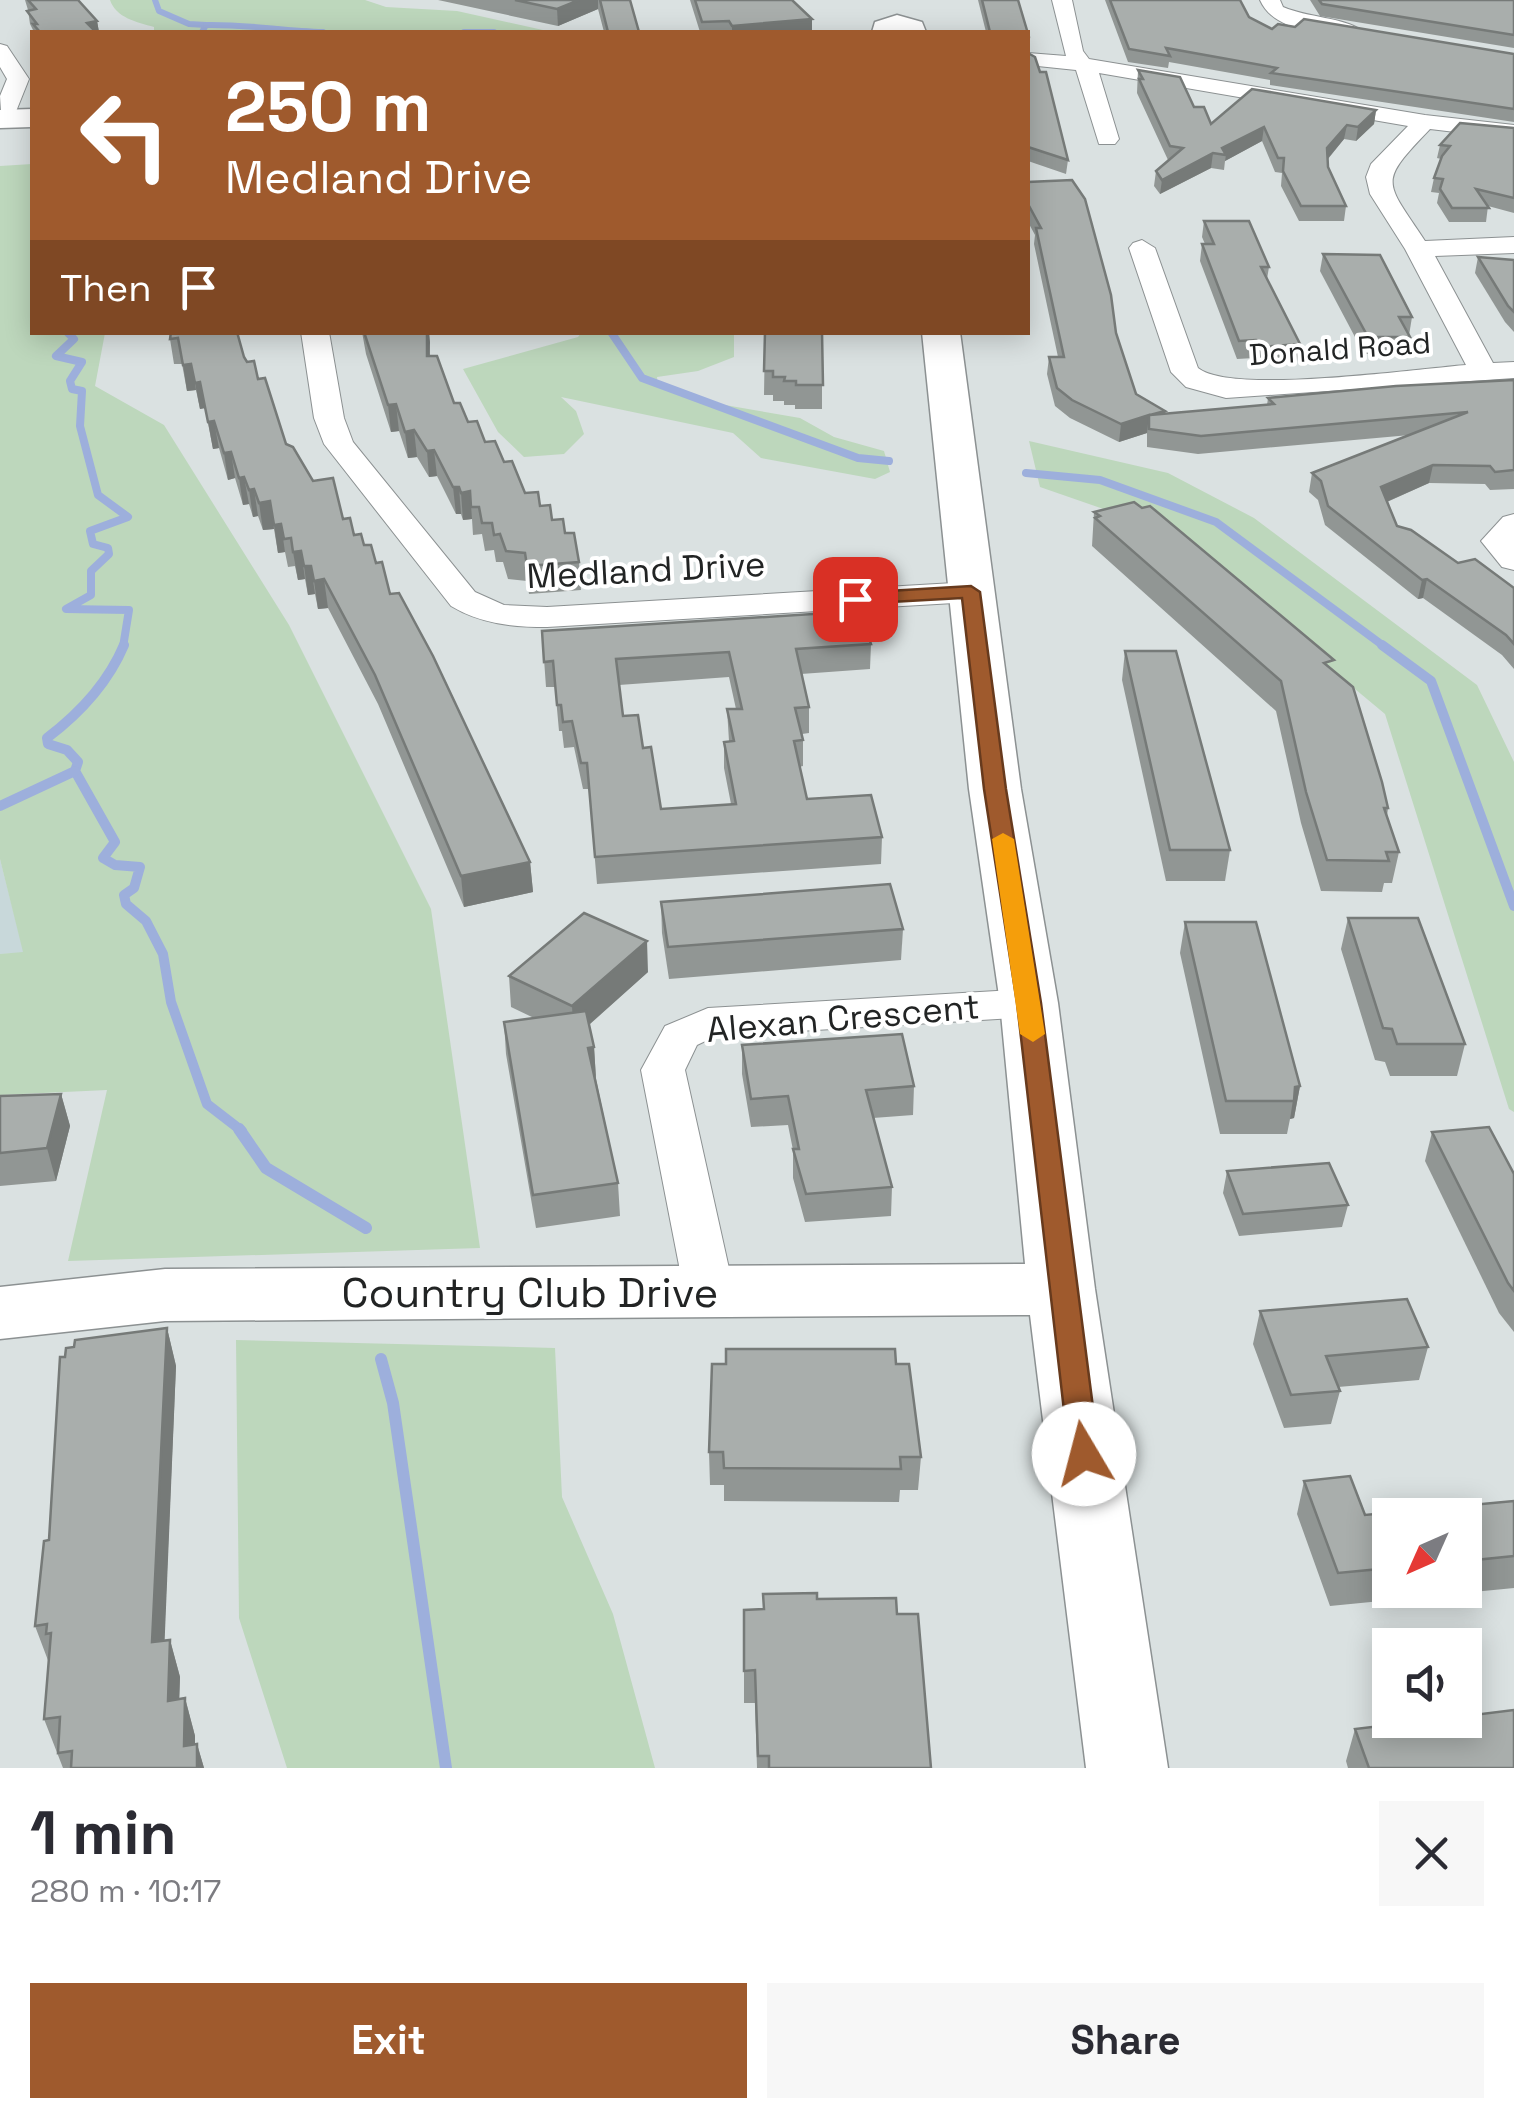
<!DOCTYPE html>
<html lang="en">
<head>
<meta charset="utf-8">
<style>
	:root { --surface:#fff; --page:#f7f7f7; --text:#2b2b33; --muted:#7c7c81; --accent:#9f5a2d }
	body { margin:0; font-family:"Space Grotesk",sans-serif; background:var(--page); color:var(--text); height:100vh; display:flex; flex-direction:column; font-size:38px; white-space:nowrap }
	* { box-sizing:border-box; margin:0 }
	p { font-size:32px; color:var(--muted) }
	.icon { flex:none; width:55px; height:55px; fill:none; stroke:currentColor; stroke-width:2; stroke-linecap:round; stroke-linejoin:round }
	.map { position:relative; height:1768px; overflow:hidden }
	.details { display:flex; flex-direction:column; background:var(--surface); flex:1 }
	.details>* { flex:none }
	.top-card { position:absolute; left:30px; top:30px; width:1000px; height:305px; border-radius:0px; box-shadow:0 5px 25px #0003; background:#9f5a2d; color:#fff; overflow:hidden }
	.needle { width:65px; rotate:225deg }
	.buttons { position:absolute; left:1372px; top:1498px; display:grid; gap:20px }
	.buttons a { display:grid; place-items:center; width:110px; height:110px; border-radius:0px; background:var(--surface); box-shadow:0 5px 25px #0003; font-size:50px }
	.pin { position:absolute; display:grid; place-items:center; width:85px; height:85px; color:#fff; margin:-42px; border-radius:20px; box-shadow:0 5px 15px #0006 }
	.me { position:absolute; width:110px; margin:-55px; rotate:352deg; stroke-linejoin:round; filter:drop-shadow(0 0 8px #0008) }
	.turn { display:flex; align-items:center; gap:35px; height:210px; padding:0 30px; font-size:45px }
	.turn .icon { width:130px; height:130px; stroke-width:2.5 }
	.turn b { display:block; font-size:70px; line-height:85px }
	.then { display:flex; align-items:center; height:95px; padding:0 30px; background:#0003; gap:20px; font-size:38px }
	.round { display:grid; place-items:center; flex:none; width:105px; height:105px; border-radius:0px; background:var(--page) }
	.headline { display:flex; align-items:center; justify-content:space-between; height:170px; padding:0 30px }
	h1 { font-size:60px; font-weight:700; line-height:75px }
	.cta { display:flex; gap:20px; margin-top:auto; padding:20px 30px }
	.cta a { flex:1; height:115px; border-radius:0px; background:var(--accent); color:#fff; font-size:40px; font-weight:700; line-height:115px; text-align:center }
	.cta a+a { background:var(--page); color:var(--text) }
	.map>svg:first-child { display:block }
	.built { fill:#c8d8da }
	.green { fill:#bdd7bc }
	.lines { fill:none; stroke-linecap:round; stroke-linejoin:round }
	.stream-far3 { stroke:#9dafdc; stroke-width:6 }
	.stream-far2 { stroke:#9dafdc; stroke-width:8 }
	.stream-far1 { stroke:#9dafdc; stroke-width:10 }
	.stream { stroke:#9dafdc; stroke-width:12 }
	.street-casing { stroke:#8c9192; stroke-width:2 }
	.secondary-casing { stroke:#8c9192; stroke-width:3 }
	.street { fill:#fff; fill-rule:evenodd }
	.secondary { fill:#fff; fill-rule:evenodd }
	.wall { fill:#919694; fill-rule:evenodd }
	.shaded-wall { fill:#767a78 }
	.building { fill:#a9aeac; stroke:#767a78; stroke-width:2.5; fill-rule:evenodd }
	.route { fill:#9f5a2d; stroke:#673a1d; stroke-width:2.5 }
	.slow { fill:#f59e0b }
	.labels { text-anchor:middle; stroke-width:8; stroke-linejoin:round; paint-order:stroke }
	.far-street-label { font-size:30px; fill:#222424; stroke:#fff }
	.street-label { font-size:35px; fill:#222424; stroke:#fff }
	.near-street-label { font-size:42px; fill:#222424; stroke:#fff }
</style>
</head>
<body>
<div class="map">
<svg width="1514" height="1768" viewBox="0 0 1514 1768">
	<rect width="100%" height="100%" fill="#dae1e1"/>
	<polygon class="built" points="0,859 24,953 0,954"/>
	<g class="green">
		<path d="M110,0H365L386,7L457,11L552,32H154V27C137,22 116,18 110,0Z"/>
		<polygon points="32,164 32,332 105,333 95,386 164,425 289,625 431,909 480,1248 68,1261 107,1090 0,1095 0,954 23,952 0,859 0,166"/>
		<polygon points="581,333 734,333 734,357 698,371 657,377 658,387 690,399 800,418 834,437 884,451 890,472 875,479 761,458 733,433 561,397 576,411 584,434 564,454 524,457 498,432 463,369 578,337"/>
		<polygon points="1029,441 1168,473 1254,518 1477,685 1514,762 1514,1112 1509,1109 1385,714 1164,530 1040,487"/>
		<polygon points="236,1340 555,1348 562,1497 613,1614 655,1768 287,1768 239,1618"/>
	</g>
	<g class="lines">
		<g class="stream-far3">
			<polyline points="155,0 159,11 189,24 206,25 202,32"/>
			<path d="M206,25C245,24 283,31 323,32"/>
			<polyline points="464,32 494,32"/>
		</g>
		<g class="stream-far2">
			<polyline points="67,332 74,339 56,356 82,362 70,381 72,389 82,391 80,426 98,495 128,517 90,531 93,544 108,548 109,554 91,571 91,595 66,609 129,610 123,647"/>
			<polyline points="611,332 642,378 858,458 889,461"/>
			<polyline points="1026,473 1100,480 1216,522 1385,647"/>
		</g>
		<g class="stream-far1">
			<path d="M124,645C108,683 80,713 47,738L48,744L67,750L78,762L75,771L115,842L103,858L115,865L140,867L134,888L124,895L126,904L146,921L163,954L171,1002L207,1104L242,1131"/>
			<polyline points="1382,645 1431,681 1514,906"/>
			<polyline points="0,806 75,771"/>
		</g>
		<g class="stream">
			<polyline points="239,1129 266,1168 366,1228"/>
			<polyline points="381,1359 393,1403 446,1768"/>
		</g>
		<defs>
			<g id="street">
				<path d="M1052,0H1072L1083,51L1089,59L1425,115L1514,125V139L1430,129C1377,184 1385,180 1425,241L1514,237V253L1435,256L1493,363L1514,362V378L1226,398L1186,387L1171,372L1129,248L1133,243L1142,240L1155,248L1198,368C1231,395 1415,369 1466,365L1405,249L1370,194L1366,177L1371,164L1408,126L1099,73L1119,139L1115,144H1099L1076,70L1028,65V53L1066,56Z"/>
				<path d="M1260,0H1280L1283,7C1305,17 1347,18 1362,31L1352,37C1321,32 1274,32 1260,0Z"/>
				<polygon points="0,44 7,46 29,79 13,119 2,126 0,96 7,79 0,67"/>
				<path d="M301,332H329L344,418L353,442L475,592L504,605L547,607L971,582L983,585L988,592L983,599L971,602L547,627C513,627 481,624 451,606L324,444L314,418Z"/>
				<polygon points="1514,514 1514,570 1502,567 1481,541 1503,517"/>
				<polygon points="1029,989 1044,993 1050,1003 1044,1013 1029,1017 716,1036 697,1045 685,1070 734,1291 726,1304 709,1310 692,1304 684,1291 641,1070 665,1026 708,1008"/>
			</g>
			<g id="secondary">
				<polygon points="897,15 922,22 926,32 872,32 875,22"/>
				<polygon points="32,109 32,127 0,128 0,110"/>
				<polygon points="922,332 960,332 1021,789 1058,1003 1095,1289 1168,1768 1086,1768 1030,1315 165,1321 0,1339 0,1287 165,1269 1025,1264 1000,1003 969,789"/>
			</g>
		</defs>
		<use href="#street" class="street-casing"/>
		<use href="#secondary" class="secondary-casing"/>
		<use href="#street" class="street"/>
		<use href="#secondary" class="secondary"/>
	</g>
	<g class="wall">
		<polygon points="25,0 78,0 97,21 99,32 34,32 30,24 28,10"/>
		<polygon points="438,0 630,0 639,32 604,32 598,9 558,26"/>
		<polygon points="690,0 792,0 812,32 700,32"/>
		<polygon points="978,0 1018,0 1028,32 986,32"/>
		<polygon points="1105,0 1240,0 1249,17 1272,29 1514,54 1514,122 1270,85 1270,80 1169,62 1168,68 1128,62"/>
		<polygon points="1310,0 1514,0 1514,48 1320,16"/>
		<polygon points="1028,53 1068,160 1066,174 1028,161"/>
		<polygon points="1138,70 1194,107 1211,124 1376,110 1374,124 1356,141 1344,139 1328,159 1328,167 1346,206 1344,221 1299,221 1281,186 1282,173 1275,172 1262,141 1225,161 1224,170 1211,168 1160,194 1154,186 1156,171 1168,160 1137,93"/>
		<polygon points="1514,128 1514,213 1488,206 1486,222 1449,222 1437,203 1439,193 1431,192 1434,178 1441,159 1437,158 1440,145"/>
		<polygon points="1028,182 1116,333 1136,394 1165,411 1165,414 1267,405 1268,398 1514,380 1514,489 1490,490 1485,484 1429,483 1387,502 1397,526 1458,563 1514,588 1514,669 1502,655 1423,598 1418,599 1325,525 1318,500 1309,492 1312,473 1410,435 1198,454 1147,447 1147,433 1119,442 1070,418 1055,406 1047,374 1049,357 1058,357 1034,244 1035,235 1028,222"/>
		<polygon points="1204,221 1269,267 1267,279 1300,344 1297,362 1259,364 1254,358 1237,359 1200,261 1202,244 1205,244 1202,237"/>
		<polygon points="1323,254 1412,317 1406,354 1364,354 1320,271"/>
		<polygon points="1478,257 1514,260 1514,332 1505,322 1475,273"/>
		<polygon points="171,332 244,357 258,379 286,444 376,563 390,594 530,862 533,892 464,907 378,704 328,608 318,609 315,594 308,595 305,579 298,580 295,566 288,567 285,552 278,553 274,529 263,530 258,516 253,517 249,504 243,505 235,478 228,480 219,448 213,449 205,408 200,409 196,390 187,391 182,364 174,364 170,339"/>
		<polygon points="362,332 429,332 430,356 454,403 468,422 504,462 525,493 565,533 579,562 581,590 529,594 527,581 508,579 503,562 496,562 494,550 485,551 482,534 473,535 472,519 463,520 461,514 456,514 437,476 429,477 417,457 408,458 399,431 391,432 366,354"/>
		<polygon points="822,332 822,409 795,409 795,405 784,405 784,401 773,401 773,395 764,395 765,333 755,332"/>
		<polygon points="1094,512 1332,669 1388,808 1387,816 1399,852 1392,883 1384,883 1382,892 1321,891 1301,823 1276,711 1092,546"/>
		<path d="M542,631L871,644L870,669L801,674L809,707V733L802,734L803,740V766L799,767L807,799L882,837L881,864L597,884L589,789H583L574,747L564,748L562,731H559L555,687H546ZM729,677L736,709H727L729,741L724,742V768L731,804L661,809L643,748L623,716L619,685Z"/>
		<polygon points="1125,651 1230,850 1225,881 1166,881 1122,680"/>
		<polygon points="661,902 903,929 901,960 669,979 662,933"/>
		<polygon points="1348,918 1465,1044 1457,1076 1390,1076 1385,1062 1375,1060 1341,949"/>
		<polygon points="1185,922 1300,1086 1294,1118 1290,1119 1287,1134 1220,1134 1180,953"/>
		<polygon points="648,972 589,1025 594,1047 596,1079 618,1183 620,1216 536,1228 506,1054 504,1022 534,1018 511,1007 509,976"/>
		<polygon points="742,1045 914,1086 913,1115 873,1118 892,1187 891,1216 805,1222 793,1178 793,1150 788,1125 751,1127 742,1074"/>
		<polygon points="61,1094 70,1126 56,1181 0,1186 0,1096"/>
		<polygon points="1432,1132 1514,1174 1514,1332 1499,1313 1425,1161"/>
		<polygon points="1227,1171 1348,1205 1342,1227 1239,1236 1223,1193"/>
		<polygon points="1260,1311 1428,1347 1419,1380 1338,1387 1340,1391 1331,1424 1284,1428 1253,1344"/>
		<polygon points="167,1328 176,1366 164,1640 170,1640 180,1677 179,1699 185,1698 195,1736 195,1744 197,1744 204,1768 63,1768 44,1719 49,1663 35,1626 49,1540 65,1357 74,1347"/>
		<polygon points="896,1364 921,1457 918,1490 900,1490 899,1502 724,1501 724,1485 710,1485 709,1452"/>
		<path d="M1304,1481L1365,1515L1514,1501V1588L1330,1606L1297,1514ZM1390,1515H1465V1590H1390Z"/>
		<polygon points="817,1599 897,1614 931,1768 757,1768 755,1703 744,1703 744,1610 763,1609"/>
		<polygon points="1355,1729 1514,1768 1348,1768 1346,1761"/>
	</g>
	<g class="shaded-wall">
		<polygon points="579,0 598,0 598,9 558,26 557,9"/>
		<polygon points="812,19 812,32 732,32 732,26"/>
		<polygon points="97,21 99,32 89,32 87,23"/>
		<polygon points="1376,110 1374,124 1356,141 1358,127"/>
		<polygon points="1347,125 1344,139 1325,162 1327,148"/>
		<polygon points="1264,127 1262,141 1225,161 1226,155 1222,148"/>
		<polygon points="1213,153 1211,168 1160,194 1162,180"/>
		<polygon points="427,332 429,332 430,342 429,382 427,356"/>
		<polygon points="191,364 196,390 187,391 183,365"/>
		<polygon points="200,382 205,408 200,409 195,383"/>
		<polygon points="396,404 399,431 391,432 388,405"/>
		<polygon points="1149,415 1147,433 1119,442 1121,424"/>
		<polygon points="214,421 219,448 213,449 208,422"/>
		<polygon points="414,430 417,457 408,458 405,432"/>
		<polygon points="434,450 437,476 429,477 427,451"/>
		<polygon points="231,452 235,478 228,480 224,453"/>
		<polygon points="1433,465 1429,483 1377,506 1381,487"/>
		<polygon points="244,477 249,504 243,505 239,478"/>
		<polygon points="453,487 459,487 461,514 456,514"/>
		<polygon points="254,489 258,516 253,517 249,490"/>
		<polygon points="470,491 472,519 463,520 461,493"/>
		<polygon points="270,501 274,529 263,530 259,503"/>
		<polygon points="281,524 285,552 278,553 274,525"/>
		<polygon points="301,551 305,579 298,580 293,552"/>
		<polygon points="304,566 311,566 315,594 308,595"/>
		<polygon points="324,579 328,608 318,609 314,581"/>
		<polygon points="1427,579 1423,598 1418,599 1422,580"/>
		<polygon points="530,862 533,892 464,907 461,876"/>
		<polygon points="647,941 648,972 574,1038 572,1006"/>
		<polygon points="594,1047 596,1079 588,1048"/>
		<polygon points="1300,1086 1294,1118 1290,1119 1295,1087"/>
		<polygon points="61,1094 70,1126 56,1181 47,1148"/>
		<polygon points="167,1328 176,1366 163,1680 152,1642"/>
		<polygon points="170,1640 180,1677 178,1738 168,1701"/>
		<polygon points="185,1698 195,1736 195,1768 184,1746"/>
		<polygon points="197,1744 204,1768 197,1768"/>
	</g>
	<g class="building">
		<polygon points="28,0 78,0 97,21 87,23 96,32 40,32 33,24 37,24 27,11 36,9"/>
		<polygon points="515,0 579,0 557,9"/>
		<polygon points="600,0 630,0 639,32 608,32"/>
		<polygon points="695,0 792,0 812,19 732,26 729,21 702,22"/>
		<polygon points="982,0 1018,0 1029,37 1028,43 1028,32 990,32"/>
		<polygon points="1110,0 1240,0 1249,17 1272,29 1278,24 1295,27 1304,19 1514,54 1514,109 1271,73 1277,68 1166,48 1170,56 1129,49"/>
		<polygon points="1319,0 1514,0 1514,35 1322,4"/>
		<polygon points="1028,53 1035,57 1040,72 1046,72 1068,160 1028,147"/>
		<polygon points="1138,70 1180,77 1194,107 1204,107 1211,124 1252,89 1376,110 1358,127 1347,125 1327,148 1328,167 1346,206 1301,206 1283,171 1284,158 1278,158 1264,127 1222,148 1226,155 1213,153 1162,180 1156,171 1183,148 1170,146 1139,79 1143,79"/>
		<polygon points="1460,123 1514,128 1514,198 1476,189 1489,208 1452,208 1440,189 1443,179 1434,178 1442,156 1450,146 1440,145"/>
		<polygon points="1072,180 1085,199 1111,295 1116,333 1136,394 1165,411 1150,415 1274,404 1268,398 1396,386 1514,380 1514,470 1495,472 1490,466 1433,465 1381,487 1397,526 1411,530 1458,563 1475,559 1514,588 1514,644 1506,635 1427,579 1422,580 1328,506 1321,481 1312,473 1468,412 1201,436 1149,429 1149,415 1121,424 1072,400 1057,388 1049,357 1064,357 1036,228 1041,228 1028,204 1028,182"/>
		<polygon points="1204,221 1249,221 1269,267 1261,267 1300,344 1262,347 1256,340 1239,341 1202,244 1214,244"/>
		<polygon points="1323,254 1380,255 1412,317 1399,317 1410,337 1368,337"/>
		<polygon points="1478,257 1514,260 1514,312 1508,306"/>
		<polygon points="171,332 237,332 244,357 247,362 254,361 258,379 265,378 286,444 293,447 313,481 333,478 343,519 350,518 354,535 361,534 364,545 371,545 376,563 382,562 390,594 399,593 433,656 530,862 461,876 375,675 324,579 314,581 311,566 304,566 301,551 293,552 291,538 284,539 281,524 274,525 270,501 259,503 254,489 249,490 244,477 239,478 231,452 224,453 214,421 208,422 200,382 195,383 191,364 183,365 178,338 170,339"/>
		<polygon points="364,332 427,332 427,356 437,356 454,403 460,403 468,422 477,421 485,442 495,441 504,462 512,461 525,493 538,492 540,506 550,505 552,520 563,519 565,533 574,533 579,562 527,566 525,553 506,551 500,534 494,535 492,523 482,523 479,507 471,507 470,491 461,493 459,487 453,487 434,450 427,451 414,430 405,432 396,404 388,405"/>
		<polygon points="765,332 822,332 823,385 796,385 796,381 784,381 785,377 773,377 773,371 764,371"/>
		<polygon points="1134,502 1142,508 1150,506 1334,660 1324,663 1353,687 1382,782 1388,808 1384,808 1399,852 1386,852 1389,861 1327,860 1306,792 1281,681 1095,518 1100,516 1094,512"/>
		<path d="M860,611L871,644L796,649L809,707L795,708L803,740L794,741L807,799L871,795L882,837L595,857L587,763H581L572,721L563,722L561,705H557L553,661L544,662L542,631ZM729,652L742,709H727L734,741L724,742L736,804L661,809L651,747L643,748L638,715L623,716L616,659Z"/>
		<polygon points="1125,651 1176,651 1230,850 1170,850"/>
		<polygon points="890,884 903,929 668,947 661,902"/>
		<polygon points="584,913 647,941 572,1006 509,976"/>
		<polygon points="1348,918 1418,918 1465,1044 1397,1044 1392,1029 1383,1028"/>
		<polygon points="1185,922 1256,922 1300,1086 1295,1087 1294,1101 1226,1101"/>
		<polygon points="586,1011 594,1047 588,1048 618,1183 533,1195 504,1022"/>
		<polygon points="902,1034 914,1086 866,1090 892,1187 806,1194 793,1149 799,1149 788,1096 751,1099 742,1045"/>
		<polygon points="61,1094 47,1148 0,1153 0,1096"/>
		<polygon points="1489,1127 1514,1174 1514,1291 1508,1283 1432,1132"/>
		<polygon points="1329,1163 1348,1205 1243,1214 1227,1171"/>
		<polygon points="1407,1299 1428,1347 1326,1356 1340,1391 1291,1395 1260,1311"/>
		<polygon points="167,1328 152,1642 170,1640 168,1701 185,1698 184,1746 197,1744 197,1768 71,1768 72,1751 58,1753 60,1717 44,1719 51,1633 46,1634 47,1624 35,1626 44,1541 49,1540 60,1357 65,1357 66,1348 74,1347 75,1340"/>
		<polygon points="726,1349 895,1349 896,1364 909,1364 921,1457 900,1457 901,1469 724,1468 723,1452 709,1452 712,1364 726,1364"/>
		<polygon points="1350,1476 1365,1515 1514,1501 1514,1556 1465,1561 1465,1515 1390,1515 1390,1568 1338,1573 1304,1481"/>
		<polygon points="817,1593 817,1599 896,1598 897,1614 918,1614 931,1768 769,1768 769,1756 758,1756 755,1670 744,1671 744,1610 764,1609 763,1594"/>
		<polygon points="1514,1710 1514,1768 1369,1768 1355,1729 1431,1720 1465,1720 1465,1716"/>
	</g>
	<polygon class="route" points="971,586 980,592 1006,789 1041,1003 1099,1454 1095,1463 1084,1467 1073,1463 1069,1454 1017,1003 984,789 962,598 855,604 845,599 855,593"/>
	<polygon class="slow" points="1003,833 1014,839 1045,1034 1033,1042 1020,1034 992,839"/>
	<g class="labels">
		<g class="far-street-label">
			<text transform="translate(1340 349) rotate(-4)" y="10">Donald Road</text>
		</g>
		<g class="street-label">
			<text transform="translate(646 570) rotate(-3)" y="12">Medland Drive</text>
			<text transform="translate(843 1018) rotate(-5)" y="12">Alexan Crescent</text>
		</g>
		<g class="near-street-label">
			<text x="530" y="1307">Country Club Drive</text>
		</g>
	</g>
</svg>
<div class="buttons">
<a><svg class="needle" viewBox="-14 -14 28 28"><path d="M0-13l5 13h-10z" fill="#e53935"/><path d="M0 13l5-13h-10z" fill="#7c7c81"/></svg></a>
<a><svg class="icon" aria-label="sound" viewBox="0 0 24 24"><path d="M4 9h4l5-4v14l-5-4H4zM17 9q2 3 0 6"/></svg></a>
</div>
<div class="pin" style="left:855px;top:599px;background:#d93025"><svg class="icon" aria-label="arrive" viewBox="0 0 24 24"><path d="M6 21V4h12l-3 4 3 4H6"/></svg></div>
<svg class="me" style="left:1084px;top:1454px" viewBox="-20 -20 40 40"><circle r="19" fill="#fff"/><path d="M0-13L10 11 0 6-10 11z" fill="#9f5a2d"/></svg>
<div class="top-card">
<div class="turn"><svg class="icon" aria-label="left" viewBox="0 0 24 24"><path d="M17 20v-9H6M10 6l-5 5 5 5"/></svg><div><b>250 m</b>Medland Drive</div></div>
<div class="then">Then<svg class="icon" aria-label="arrive" viewBox="0 0 24 24"><path d="M6 21V4h12l-3 4 3 4H6"/></svg></div>
</div>
</div>
<section class="details">
<div class="headline"><div><h1>1 min</h1><p>280 m · 10:17</p></div><a class="round"><svg class="icon" aria-label="close" viewBox="0 0 24 24"><path d="M6 6l12 12M18 6L6 18"/></svg></a></div>
<div class="cta"><a>Exit</a><a>Share</a></div>
</section>
</body>
</html>
